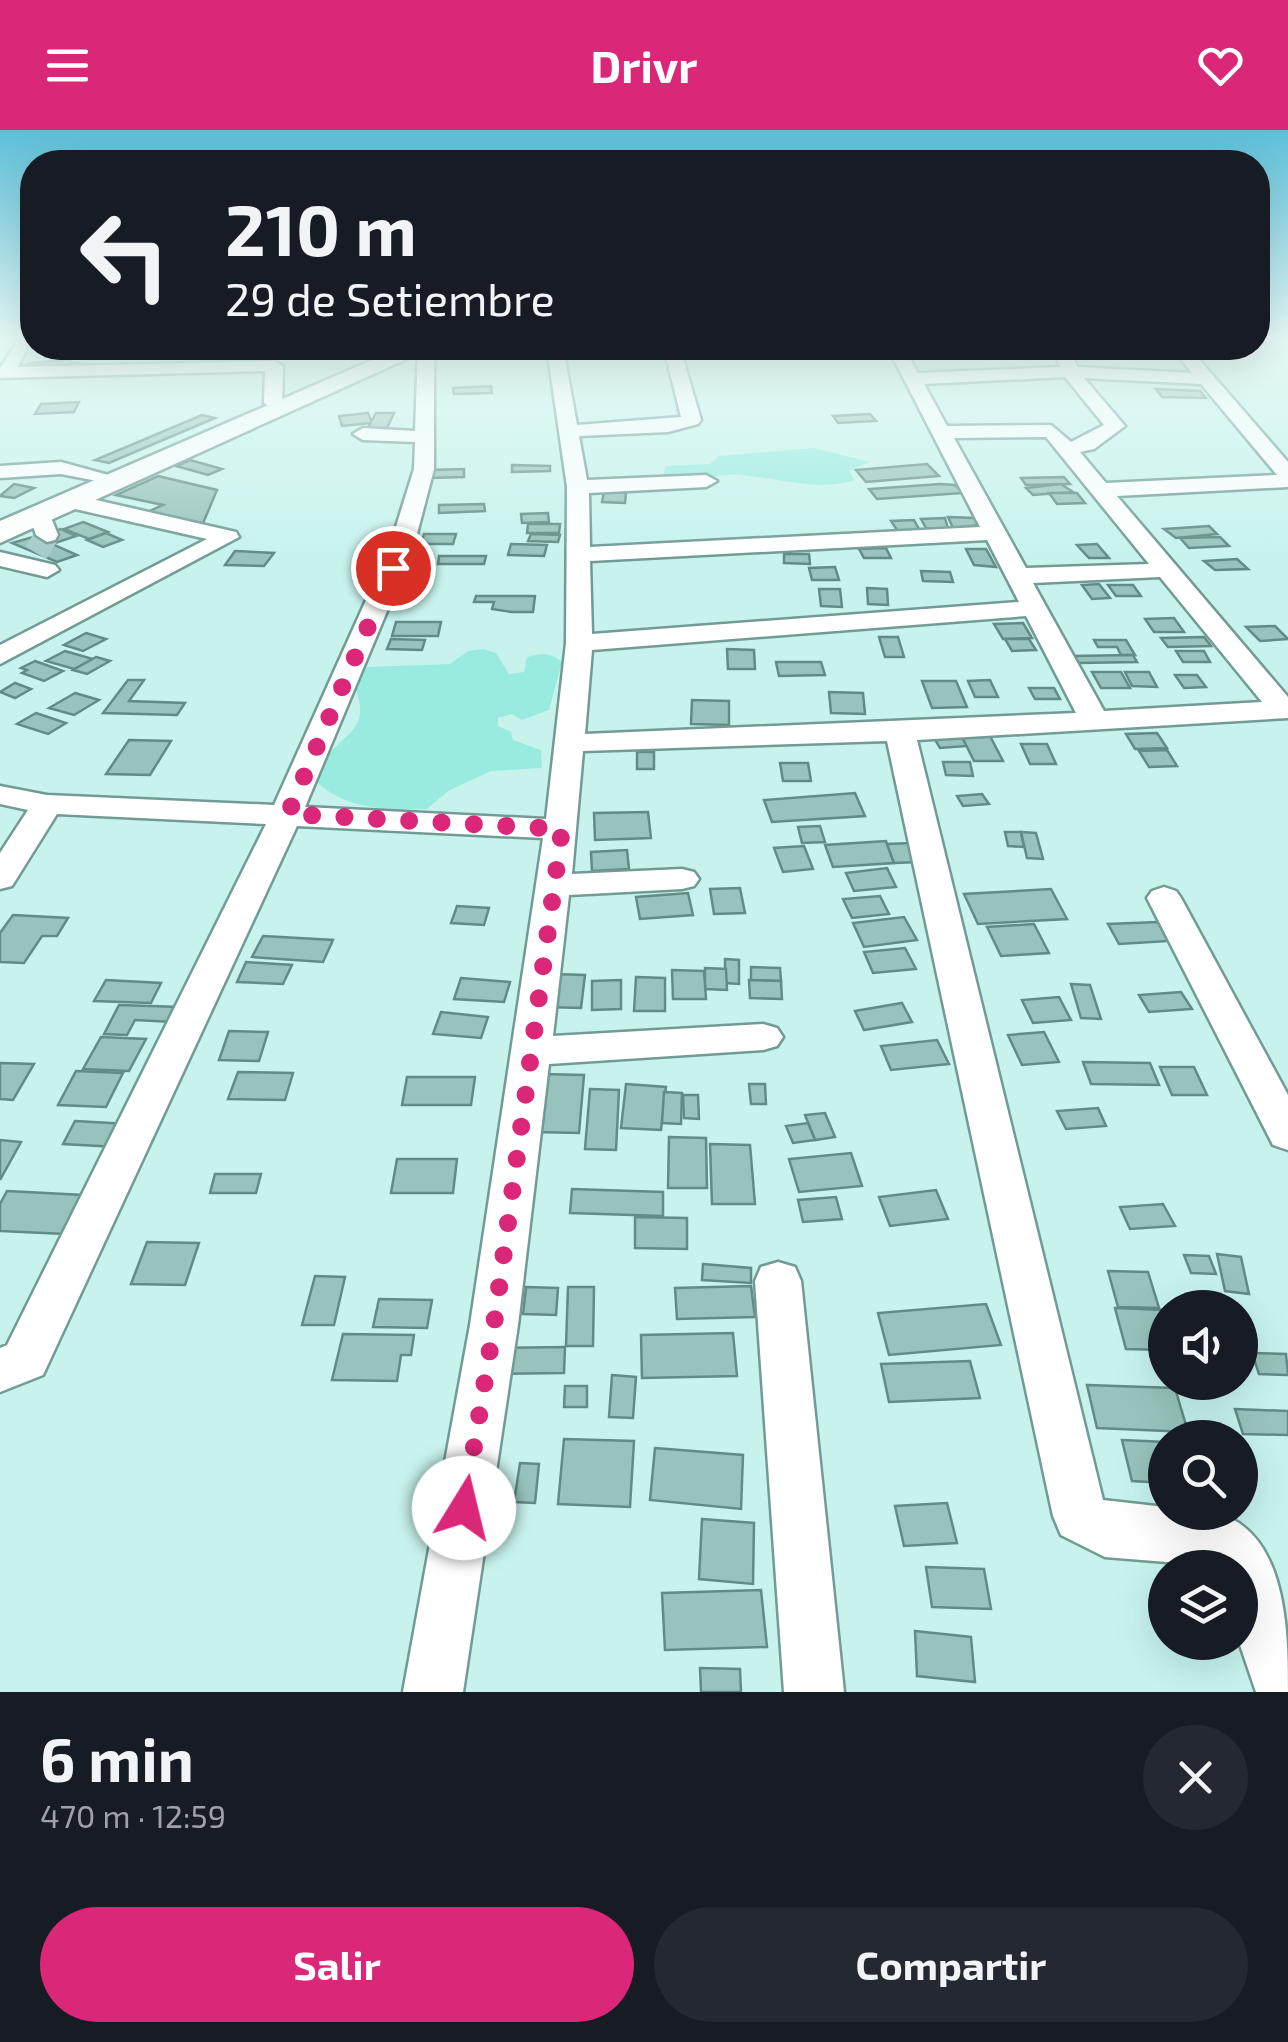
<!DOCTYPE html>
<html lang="es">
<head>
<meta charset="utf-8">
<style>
	:root { --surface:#171b24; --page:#242831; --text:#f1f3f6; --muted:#9ea1a6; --accent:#db2777 }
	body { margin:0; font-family:"Exo 2",sans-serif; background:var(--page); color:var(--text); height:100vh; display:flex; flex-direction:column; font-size:38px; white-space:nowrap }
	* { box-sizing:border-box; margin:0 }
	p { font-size:32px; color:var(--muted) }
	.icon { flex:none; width:55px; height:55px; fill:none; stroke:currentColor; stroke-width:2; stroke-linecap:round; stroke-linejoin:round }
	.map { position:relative; height:1562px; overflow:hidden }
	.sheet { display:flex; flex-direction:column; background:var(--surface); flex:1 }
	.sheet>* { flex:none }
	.guide { position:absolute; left:20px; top:20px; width:1250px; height:210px; border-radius:40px; box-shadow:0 10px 40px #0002; background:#171b24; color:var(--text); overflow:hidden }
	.buttons { position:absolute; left:1148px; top:1160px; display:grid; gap:20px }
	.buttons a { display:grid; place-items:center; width:110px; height:110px; border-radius:50%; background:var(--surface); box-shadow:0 10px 40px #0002; font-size:50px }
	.pin { position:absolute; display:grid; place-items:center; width:85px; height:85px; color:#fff; margin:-42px; border:5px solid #fff; border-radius:50%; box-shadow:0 2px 10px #0007 }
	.me { position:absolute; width:110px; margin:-55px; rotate:9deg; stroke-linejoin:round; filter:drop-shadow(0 0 8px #0008) }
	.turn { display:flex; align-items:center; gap:35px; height:210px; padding:0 40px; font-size:45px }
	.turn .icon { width:130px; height:130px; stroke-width:2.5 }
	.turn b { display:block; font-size:70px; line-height:85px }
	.round { display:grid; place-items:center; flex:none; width:105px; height:105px; border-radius:52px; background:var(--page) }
	.overview { display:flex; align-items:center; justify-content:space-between; height:170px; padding:0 40px }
	h1 { font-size:60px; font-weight:700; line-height:75px }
	.button { display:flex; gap:20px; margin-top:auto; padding:20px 40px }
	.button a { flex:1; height:115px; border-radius:60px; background:var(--accent); color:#fff; font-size:40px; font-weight:700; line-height:115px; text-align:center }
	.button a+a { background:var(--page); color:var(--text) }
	header { display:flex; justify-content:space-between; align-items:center; height:130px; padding:0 40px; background:var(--accent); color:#fff; font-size:45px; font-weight:700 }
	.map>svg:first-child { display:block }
	.green { fill:#99ebe0 }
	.building { fill:#98c3bc; stroke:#638b86; stroke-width:2.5 }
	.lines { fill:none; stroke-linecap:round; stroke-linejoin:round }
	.minor-tunnel { stroke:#a6ccc7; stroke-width:24; stroke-dasharray:24 12; stroke-linecap:butt }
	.minor-casing { stroke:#729b95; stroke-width:5 }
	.highway-casing { stroke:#729b95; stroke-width:5 }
	.minor { fill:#fff; fill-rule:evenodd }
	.highway { fill:#fff; fill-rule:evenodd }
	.route { stroke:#db2777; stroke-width:18; stroke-dasharray:0 32.4 }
</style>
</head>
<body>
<header><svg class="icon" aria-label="menu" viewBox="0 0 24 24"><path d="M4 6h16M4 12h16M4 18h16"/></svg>Drivr<svg class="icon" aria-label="heart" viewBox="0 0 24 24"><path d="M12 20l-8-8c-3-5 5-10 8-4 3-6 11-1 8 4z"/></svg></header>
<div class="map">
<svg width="1288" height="1562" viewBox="0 0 1288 1562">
	<rect width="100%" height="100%" fill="#c8f3ed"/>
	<g class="green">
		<path d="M814,318L870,332L849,340L854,350C819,362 778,348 742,345C716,342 689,355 663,345L666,336L710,334L719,326Z"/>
		<path d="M483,519L496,523L509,544L524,542L527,527C541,523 551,522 562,532L549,580L522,590L512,584L498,588V596L511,602L513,610L541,620L542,638L491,641L448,661L427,679C388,680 346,680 317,652C320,642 323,629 330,622C352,601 368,594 356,560L366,537L450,534L468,521Z"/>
	</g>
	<g class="building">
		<polygon points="258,218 282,218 293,221 270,230 271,226 256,226"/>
		<polygon points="71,229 69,233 81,233 26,238 29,234 25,234"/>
		<polygon points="491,256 492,263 454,264 453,258"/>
		<polygon points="1156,259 1200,261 1206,268 1162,267"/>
		<polygon points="79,272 74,282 35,284 41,274"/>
		<polygon points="368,283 372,293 342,296 339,286"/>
		<polygon points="376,283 394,283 387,298 368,298"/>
		<polygon points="870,284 876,291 838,293 833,286"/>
		<polygon points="202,285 215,288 109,333 95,330"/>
		<polygon points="190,330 222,339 208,345 176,336"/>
		<polygon points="927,334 939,346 866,352 856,340"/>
		<polygon points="512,335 550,336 550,341 512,342"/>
		<polygon points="464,339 464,347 430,348 430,340"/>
		<polygon points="158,346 217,360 201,398 141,385 163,375 116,365"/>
		<polygon points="1064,347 1070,354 1026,355 1021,348"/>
		<polygon points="14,354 34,358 14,368 0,366"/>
		<polygon points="940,354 955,355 963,363 877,369 869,359"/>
		<polygon points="1061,354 1073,362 1033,365 1026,358"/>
		<polygon points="604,362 626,363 625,373 602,372"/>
		<polygon points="1049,363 1077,363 1085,373 1057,374"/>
		<polygon points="484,374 485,381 439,383 439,375"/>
		<polygon points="548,383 549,392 522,393 521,384"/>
		<polygon points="948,387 975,388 979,395 953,398"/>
		<polygon points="945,388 948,399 926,398 921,389"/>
		<polygon points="914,390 919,399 916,401 897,400 891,391"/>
		<polygon points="83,392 108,402 89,409 64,399"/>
		<polygon points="528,394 560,394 559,403 527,403"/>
		<polygon points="1209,396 1217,404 1176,408 1164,399"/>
		<polygon points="61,399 76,406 52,414 77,425 57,432 12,413"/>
		<polygon points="106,403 122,410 103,417 87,410"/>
		<polygon points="424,404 456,404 453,414 421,414"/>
		<polygon points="531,404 560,405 558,412 528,411"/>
		<polygon points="1220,407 1229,416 1189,418 1180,408"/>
		<polygon points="511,414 547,415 544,426 508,425"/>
		<polygon points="1097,414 1109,428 1089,428 1077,415"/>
		<polygon points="886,418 891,428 864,428 859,419"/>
		<polygon points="966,419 986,419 996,437 974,435"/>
		<polygon points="235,421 274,423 264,436 225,435"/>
		<polygon points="784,424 809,424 810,434 784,433"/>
		<polygon points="439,426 486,426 484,434 438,434"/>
		<polygon points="1237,429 1248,439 1215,440 1204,431"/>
		<polygon points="835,437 839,450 812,450 809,438"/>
		<polygon points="921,441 950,442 953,452 923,451"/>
		<polygon points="1099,454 1110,468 1092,469 1082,455"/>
		<polygon points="1108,455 1133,455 1141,466 1116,466"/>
		<polygon points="867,458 887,459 888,475 868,474"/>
		<polygon points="819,459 840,459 842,477 821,476"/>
		<polygon points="476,466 535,466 533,482 512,482 492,479 494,472 474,472"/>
		<polygon points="1174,488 1184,502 1154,502 1145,489"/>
		<polygon points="396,492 441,492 438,506 392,506"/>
		<polygon points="1023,493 1032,508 1003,509 994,494"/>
		<polygon points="1275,496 1288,509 1260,511 1246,497"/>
		<polygon points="86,503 106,509 83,521 64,515"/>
		<polygon points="879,507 898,507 904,527 885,527"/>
		<polygon points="1204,507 1211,516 1168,517 1161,508"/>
		<polygon points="391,509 425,510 422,520 387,519"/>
		<polygon points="1005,509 1029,509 1036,520 1012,521"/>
		<polygon points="1094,510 1126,510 1135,525 1121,525 1117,517 1098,517"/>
		<polygon points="727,519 754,520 755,539 728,539"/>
		<polygon points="65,521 93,529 74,539 46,531"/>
		<polygon points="1176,521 1204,521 1210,532 1183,532"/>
		<polygon points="1133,525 1137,532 1077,533 1073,526"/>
		<polygon points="96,527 110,531 87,544 73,540"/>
		<polygon points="35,531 63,541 44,551 22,543 27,540 21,538"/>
		<polygon points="776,532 821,532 825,545 779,546"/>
		<polygon points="1092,542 1121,542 1130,558 1101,558"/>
		<polygon points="1125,542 1149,542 1157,557 1132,556"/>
		<polygon points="1175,545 1197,545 1206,557 1184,558"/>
		<polygon points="128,550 144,550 129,571 185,573 177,585 103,583"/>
		<polygon points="990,550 998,567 975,567 968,551"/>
		<polygon points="922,551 956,551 967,577 932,578"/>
		<polygon points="15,553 31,559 15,568 0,562"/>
		<polygon points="1029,558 1054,558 1060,569 1035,569"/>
		<polygon points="829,562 863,563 865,584 831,583"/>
		<polygon points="75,563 99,570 74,585 49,578"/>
		<polygon points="692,570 729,571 729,595 691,594"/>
		<polygon points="36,583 66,593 48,604 17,594"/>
		<polygon points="1157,603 1167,618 1135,619 1126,604"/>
		<polygon points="961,606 967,616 940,618 934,608"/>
		<polygon points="990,606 1003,631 974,631 962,607"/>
		<polygon points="129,610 171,611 150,645 106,644"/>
		<polygon points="1021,614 1047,614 1056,634 1030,634"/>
		<polygon points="1167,620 1177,636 1149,637 1139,621"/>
		<rect x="637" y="622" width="17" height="17"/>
		<polygon points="943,632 970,632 973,646 946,645"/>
		<polygon points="780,633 808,633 811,651 783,651"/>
		<polygon points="855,663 865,686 772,692 764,670"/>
		<polygon points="982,664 989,674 963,676 957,666"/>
		<polygon points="648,682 651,708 595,710 594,683"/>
		<polygon points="820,696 825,712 802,713 798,697"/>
		<polygon points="1005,702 1021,702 1024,717 1008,716"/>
		<polygon points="1021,702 1036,703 1043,729 1027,728"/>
		<polygon points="886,711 894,733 833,737 825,715"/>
		<polygon points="912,713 920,732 894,733 887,714"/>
		<polygon points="804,716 813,739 783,742 774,718"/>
		<polygon points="627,720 629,739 592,741 591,722"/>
		<polygon points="887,738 896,757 854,761 846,743"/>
		<polygon points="740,758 745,783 714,784 710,759"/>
		<polygon points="1051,759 1067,789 978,794 964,764"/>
		<polygon points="688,763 693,785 640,789 636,767"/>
		<polygon points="880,766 889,784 852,788 843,769"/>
		<polygon points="457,776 489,778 484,795 451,793"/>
		<polygon points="13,785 68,788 57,806 42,806 24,833 0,832 0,803"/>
		<polygon points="904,787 917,810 864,817 853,793"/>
		<polygon points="1158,792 1170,811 1119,814 1108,794"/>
		<polygon points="1034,794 1049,823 1001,826 987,797"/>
		<polygon points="263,806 333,810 323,832 252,827"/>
		<polygon points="905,818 916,839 873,843 864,822"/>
		<polygon points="725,829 739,830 739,854 725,853"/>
		<polygon points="246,832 292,835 283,854 237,852"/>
		<polygon points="751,837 780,838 781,851 751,850"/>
		<polygon points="705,838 726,839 727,860 705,859"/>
		<polygon points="672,840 704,841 706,869 673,869"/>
		<polygon points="552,844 585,845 581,878 547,877"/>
		<polygon points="636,847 665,848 665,881 634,881"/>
		<polygon points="461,848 510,852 504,872 454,869"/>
		<polygon points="106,850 161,853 151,873 94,871"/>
		<polygon points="621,850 621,879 592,880 592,851"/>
		<polygon points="749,850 781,851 782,869 750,868"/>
		<polygon points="1071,854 1090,855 1101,889 1081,888"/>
		<polygon points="1181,862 1192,879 1149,882 1139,865"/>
		<polygon points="1059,867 1071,890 1033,893 1022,870"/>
		<polygon points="902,873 912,892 864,900 855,881"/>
		<polygon points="119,875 180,877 173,892 135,890 127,905 104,904"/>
		<polygon points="441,882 488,887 481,908 433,904"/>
		<polygon points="229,901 268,902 259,931 219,930"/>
		<polygon points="1044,902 1059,932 1022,935 1008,905"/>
		<polygon points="101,907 146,909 129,941 83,939"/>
		<polygon points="937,910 949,934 891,940 881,916"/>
		<polygon points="1083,932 1150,933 1159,955 1091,954"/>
		<polygon points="0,933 34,934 13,970 0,969"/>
		<polygon points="1160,937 1194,937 1207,965 1172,965"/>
		<polygon points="76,941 123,943 106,977 58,975"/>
		<polygon points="238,942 293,943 285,970 228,969"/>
		<polygon points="541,944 584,945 579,1003 534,1002"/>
		<polygon points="407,947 475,947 471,975 402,975"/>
		<polygon points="626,954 666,957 661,1000 621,998"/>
		<polygon points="749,954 765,954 766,974 751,974"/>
		<polygon points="590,959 619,960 616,1020 585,1019"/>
		<polygon points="664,962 682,963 681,994 662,993"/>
		<polygon points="683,965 698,965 699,989 684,988"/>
		<polygon points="1098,978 1106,996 1066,999 1057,981"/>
		<polygon points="825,983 835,1007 815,1010 805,985"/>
		<polygon points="75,991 128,994 117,1017 63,1014"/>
		<polygon points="808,993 815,1010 793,1013 786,996"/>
		<polygon points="669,1007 706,1008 707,1058 668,1058"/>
		<polygon points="0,1010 21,1012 0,1050"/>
		<polygon points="710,1014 750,1015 755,1074 712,1074"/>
		<polygon points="851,1023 862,1056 799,1062 789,1029"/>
		<polygon points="397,1029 457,1029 453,1063 391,1063"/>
		<polygon points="215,1044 261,1044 256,1063 210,1063"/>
		<polygon points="572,1059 663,1062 663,1086 570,1083"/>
		<polygon points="936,1060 948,1089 890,1096 879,1067"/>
		<polygon points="7,1061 83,1065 65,1104 0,1101 0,1074"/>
		<polygon points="836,1067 842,1089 803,1092 798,1070"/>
		<polygon points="1163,1074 1175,1096 1130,1099 1120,1077"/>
		<polygon points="635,1087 687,1088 687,1119 635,1118"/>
		<polygon points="147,1112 199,1113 185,1155 131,1154"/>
		<polygon points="1217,1124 1241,1127 1249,1164 1225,1161"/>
		<polygon points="1184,1125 1209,1126 1216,1144 1191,1143"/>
		<polygon points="703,1134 751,1138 751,1153 702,1150"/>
		<polygon points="1108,1141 1148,1142 1159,1178 1118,1177"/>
		<polygon points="315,1146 345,1147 334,1195 302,1195"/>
		<polygon points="751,1156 755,1187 677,1189 675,1158"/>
		<polygon points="526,1157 558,1158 556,1185 523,1184"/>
		<polygon points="568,1157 594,1157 593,1216 566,1216"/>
		<polygon points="379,1169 432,1170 427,1198 373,1197"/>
		<polygon points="986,1174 1001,1215 889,1225 878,1183"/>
		<polygon points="1115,1178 1165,1180 1165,1220 1126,1219"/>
		<polygon points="733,1203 737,1246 642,1248 641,1205"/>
		<polygon points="343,1204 414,1205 411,1225 401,1225 397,1251 332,1250"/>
		<polygon points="565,1217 564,1243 494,1244 496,1218"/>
		<polygon points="1252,1223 1286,1224 1288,1245 1259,1244"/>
		<polygon points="970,1231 980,1268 889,1272 881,1234"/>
		<polygon points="612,1245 636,1247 633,1288 609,1287"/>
		<polygon points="1087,1255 1175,1258 1188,1302 1097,1298"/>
		<polygon points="565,1256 587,1256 587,1277 564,1277"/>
		<polygon points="1235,1279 1288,1281 1288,1305 1243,1304"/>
		<polygon points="564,1309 634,1311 630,1377 558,1374"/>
		<polygon points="1122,1310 1165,1312 1165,1353 1132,1351"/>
		<polygon points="655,1318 743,1325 741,1379 650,1370"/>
		<polygon points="520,1333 539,1334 535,1373 514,1372"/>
		<polygon points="947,1373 957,1413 904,1416 895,1376"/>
		<polygon points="702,1389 754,1393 753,1454 699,1449"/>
		<polygon points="926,1437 984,1439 991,1479 932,1477"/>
		<polygon points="761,1460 767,1517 665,1520 662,1463"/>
		<polygon points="915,1501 971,1507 975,1552 917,1546"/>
		<polygon points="700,1538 740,1539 741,1562 701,1562"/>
	</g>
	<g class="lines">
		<polyline class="minor-tunnel" points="36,423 47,405"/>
		<defs>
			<g id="minor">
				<polygon points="20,208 32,208 18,237 274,231 283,236 282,273 273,279 264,273 265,241 0,248 0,238"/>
				<path d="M418,218H434V339L413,419L305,677L546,689L566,513L567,357L547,218H563L577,295L681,287L664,218H680L701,290L698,294L668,302L579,306L587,350L706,345L717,351L706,357L589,363L590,417L980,397L888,218H904L918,243L1060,237L1053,218H1069L1077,237L1192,243L1172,218H1189L1288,332V357L1117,366L1288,567V588L917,610L1103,1370L1165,1377V1382C1182,1382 1203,1379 1220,1384C1288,1406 1288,1505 1288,1562H1256L1239,1512L1240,1438L1105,1427L1061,1405L1053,1386L887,611L583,621L572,744L682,739L694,742L699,749L694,756L682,759L569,765L553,906L763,894L777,898L783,907L777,916L763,920L549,934L518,1195L463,1562H403L470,1195L543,708L297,696L43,1245L0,1262V1218L7,1215L266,694L57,684L12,756L0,759V723L28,680L0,674V656L47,665L274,675L389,419L414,339L415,312L363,310L353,304L363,298L415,301ZM1065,247L1104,295L1071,312L1051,295L947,296L924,254ZM1084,248L1201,254L1277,345L1106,353L1080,322L1094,319L1125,296ZM1046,307L1059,323L1149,434L1026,438L954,308ZM987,410L1019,472L592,504L590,431ZM1160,447L1262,572L1104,581L1033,453ZM1026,486L1076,583L585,604L592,520Z"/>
				<polygon points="61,332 112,346 102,352 61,344 0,348 0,336"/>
				<polygon points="70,364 236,402 239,407 0,534 0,515 207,409 62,376 62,366"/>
				<polygon points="40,378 48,380 58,405 55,410 47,412 36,405 29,385"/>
				<polygon points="0,422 55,435 59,440 47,447 0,436"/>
				<polygon points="1164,757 1176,761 1181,768 1288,965 1288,1020 1273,1015 1147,768 1152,761"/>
				<polygon points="778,1132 795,1137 801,1151 844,1562 784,1562 755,1151 761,1137"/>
			</g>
			<polygon id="highway" points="400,218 431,218 0,413 0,391"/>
		</defs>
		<use href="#minor" class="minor-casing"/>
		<use href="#highway" class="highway-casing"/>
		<use href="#minor" class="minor"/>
		<use href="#highway" class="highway"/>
	</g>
	<linearGradient id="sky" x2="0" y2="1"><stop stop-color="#5cbfd8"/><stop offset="0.49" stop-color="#e6faf7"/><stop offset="1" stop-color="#e6faf7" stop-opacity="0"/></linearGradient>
	<rect width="1288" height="426" fill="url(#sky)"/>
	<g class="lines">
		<polyline class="route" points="393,438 288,684 562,699 494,1195 464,1378"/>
	</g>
</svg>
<div class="buttons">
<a><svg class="icon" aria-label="sound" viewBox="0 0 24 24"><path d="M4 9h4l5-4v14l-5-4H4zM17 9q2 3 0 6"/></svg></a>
<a><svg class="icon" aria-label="search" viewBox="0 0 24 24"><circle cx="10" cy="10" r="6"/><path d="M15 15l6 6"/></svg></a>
<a><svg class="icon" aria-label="layers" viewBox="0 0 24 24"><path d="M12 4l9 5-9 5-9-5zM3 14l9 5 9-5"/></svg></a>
</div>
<div class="pin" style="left:393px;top:438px;background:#d93025"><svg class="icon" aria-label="arrive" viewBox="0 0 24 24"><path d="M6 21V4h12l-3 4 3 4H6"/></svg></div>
<svg class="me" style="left:464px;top:1378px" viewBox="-20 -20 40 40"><circle r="19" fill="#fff"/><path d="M0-13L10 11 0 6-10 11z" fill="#db2777"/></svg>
<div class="guide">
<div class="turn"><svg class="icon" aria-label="left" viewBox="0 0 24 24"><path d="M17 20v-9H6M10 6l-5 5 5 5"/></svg><div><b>210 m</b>29 de Setiembre</div></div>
</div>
</div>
<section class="sheet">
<div class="overview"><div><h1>6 min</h1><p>470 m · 12:59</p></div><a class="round"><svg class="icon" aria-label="close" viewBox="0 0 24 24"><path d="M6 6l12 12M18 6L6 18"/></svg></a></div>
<div class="button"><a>Salir</a><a>Compartir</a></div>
</section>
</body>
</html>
